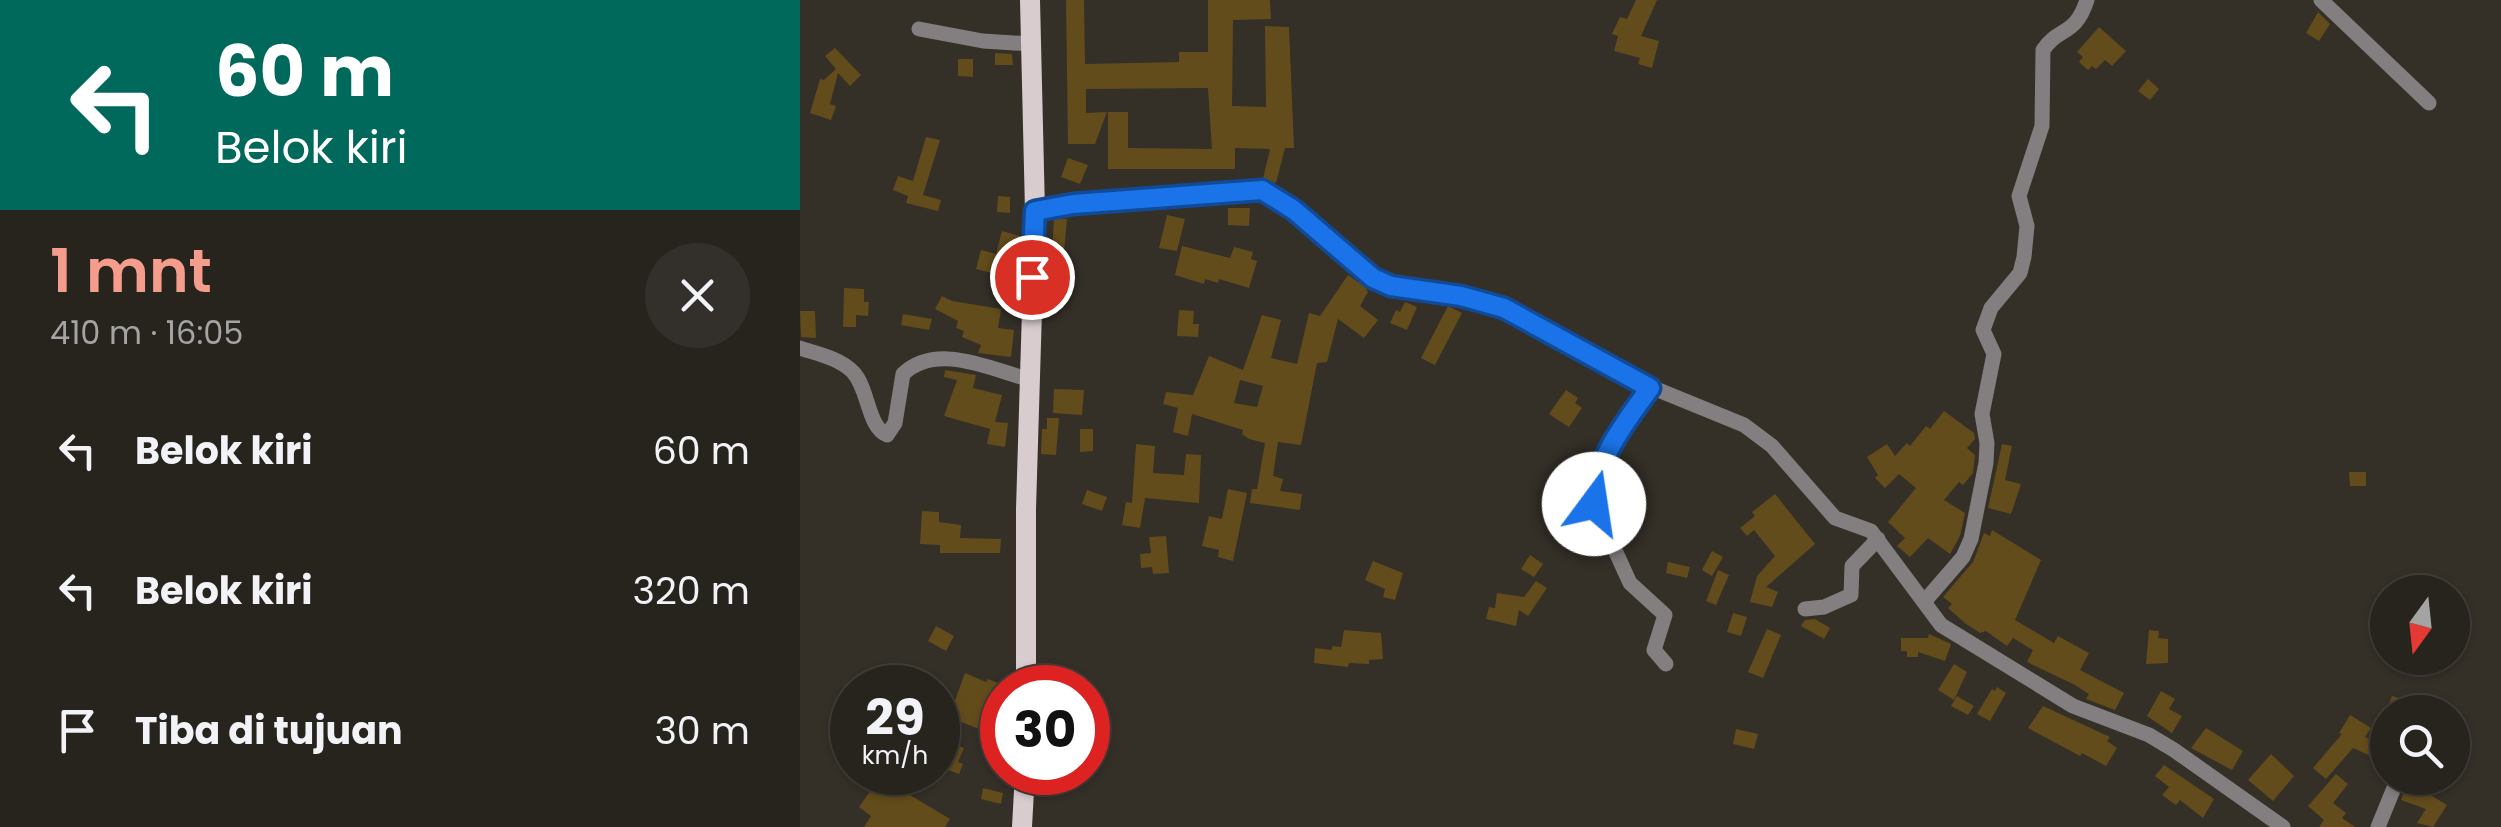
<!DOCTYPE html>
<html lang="id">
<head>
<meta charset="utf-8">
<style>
	:root { --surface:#27231d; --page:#332f2a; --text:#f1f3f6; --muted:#a4a4a4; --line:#43403b; --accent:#f49d8d }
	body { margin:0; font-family:Poppins,sans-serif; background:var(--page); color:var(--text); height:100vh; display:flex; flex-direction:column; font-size:38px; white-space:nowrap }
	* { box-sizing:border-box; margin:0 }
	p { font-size:32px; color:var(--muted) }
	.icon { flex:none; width:55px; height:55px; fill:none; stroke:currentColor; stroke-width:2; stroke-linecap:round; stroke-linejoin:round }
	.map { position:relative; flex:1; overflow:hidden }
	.details { display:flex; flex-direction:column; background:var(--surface); width:800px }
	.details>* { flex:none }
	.guide { background:#00695c; color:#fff; overflow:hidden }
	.needle { width:65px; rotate:195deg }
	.fabs { position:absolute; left:1570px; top:575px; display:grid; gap:20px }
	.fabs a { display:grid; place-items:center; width:100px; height:100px; border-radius:50%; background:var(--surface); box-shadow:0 2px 8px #0004,0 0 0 2px var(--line); font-size:50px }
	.speed { position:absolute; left:30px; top:665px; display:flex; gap:20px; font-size:50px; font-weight:700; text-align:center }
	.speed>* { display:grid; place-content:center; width:130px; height:130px; border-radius:50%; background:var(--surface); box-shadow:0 2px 8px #0004,0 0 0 2px var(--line); line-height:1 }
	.speed small { font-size:25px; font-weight:400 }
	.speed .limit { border:15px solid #d22; background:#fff; color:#111 }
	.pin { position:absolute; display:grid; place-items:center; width:85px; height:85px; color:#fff; margin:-42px; border:5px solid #fff; border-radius:50%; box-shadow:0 2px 10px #0007 }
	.me { position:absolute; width:110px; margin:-55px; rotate:14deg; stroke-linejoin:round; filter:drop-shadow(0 0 8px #0008) }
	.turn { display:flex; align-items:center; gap:35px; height:210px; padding:0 50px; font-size:45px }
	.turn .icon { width:130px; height:130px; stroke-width:2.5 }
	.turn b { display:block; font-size:70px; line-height:85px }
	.round { display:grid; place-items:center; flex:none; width:105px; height:105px; border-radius:52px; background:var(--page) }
	.headline { display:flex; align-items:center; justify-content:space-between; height:170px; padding:0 50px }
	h1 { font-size:60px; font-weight:600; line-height:75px; color:var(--accent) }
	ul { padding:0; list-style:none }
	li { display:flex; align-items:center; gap:30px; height:140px; padding:0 50px }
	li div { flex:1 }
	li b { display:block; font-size:38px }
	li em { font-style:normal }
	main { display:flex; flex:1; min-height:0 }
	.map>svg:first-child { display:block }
	.building { fill:#634c1b; fill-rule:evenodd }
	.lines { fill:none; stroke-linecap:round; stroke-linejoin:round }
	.minor { stroke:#837e7f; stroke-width:15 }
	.major { stroke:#d8ccce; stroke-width:20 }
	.route-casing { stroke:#114b97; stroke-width:25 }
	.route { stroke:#1a73e8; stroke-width:18 }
</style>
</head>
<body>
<main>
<section class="details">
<div class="guide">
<div class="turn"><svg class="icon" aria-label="left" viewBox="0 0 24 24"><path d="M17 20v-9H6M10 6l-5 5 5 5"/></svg><div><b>60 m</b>Belok kiri</div></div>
</div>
<div class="headline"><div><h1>1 mnt</h1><p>410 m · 16:05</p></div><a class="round"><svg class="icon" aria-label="close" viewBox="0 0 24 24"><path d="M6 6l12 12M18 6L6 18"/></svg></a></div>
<ul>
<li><svg class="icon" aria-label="left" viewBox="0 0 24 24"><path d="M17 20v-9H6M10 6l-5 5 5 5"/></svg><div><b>Belok kiri</b></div><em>60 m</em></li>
<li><svg class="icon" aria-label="left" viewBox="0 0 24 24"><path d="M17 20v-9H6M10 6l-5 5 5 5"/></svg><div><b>Belok kiri</b></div><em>320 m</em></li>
<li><svg class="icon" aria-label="arrive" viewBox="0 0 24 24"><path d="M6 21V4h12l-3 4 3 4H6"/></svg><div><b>Tiba di tujuan</b></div><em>30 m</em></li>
</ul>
</section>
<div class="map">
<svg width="1701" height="827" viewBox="0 0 1701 827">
	<rect width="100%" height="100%" fill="#342f27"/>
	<g class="building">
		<polygon points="266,0 284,0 285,64 379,62 379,52 408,52 408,0 470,0 471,19 433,20 432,106 466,107 465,26 489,27 494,148 485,148 476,183 463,179 470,149 435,148 435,169 308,169 308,112 328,112 328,148 412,149 408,88 286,89 286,113 307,112 295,144 268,144"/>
		<polygon points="836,0 857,0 841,36 859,41 852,68 838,64 840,58 814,51 818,36 812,34 820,17 827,19"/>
		<polygon points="1518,12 1530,24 1519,41 1506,33"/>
		<polygon points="1299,27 1326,51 1312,66 1305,60 1296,69 1292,66 1288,70 1279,62 1283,57 1277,52"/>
		<polygon points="35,48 61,75 50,86 38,73 30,104 36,106 31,120 10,113 20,79 24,80 36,69 25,56"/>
		<polygon points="195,53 212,54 213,65 195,65"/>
		<polygon points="158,59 173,59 173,77 158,76"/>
		<polygon points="1348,79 1359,89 1350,100 1338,91"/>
		<polygon points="126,137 140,140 123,195 141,200 138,211 106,203 108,196 93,190 98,176 113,181"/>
		<polygon points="268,158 288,165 280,184 261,177"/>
		<polygon points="198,196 210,197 210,213 197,212"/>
		<polygon points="428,208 450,208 449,226 428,225"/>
		<polygon points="367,215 385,219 377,251 359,248"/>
		<polygon points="254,219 267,219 264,252 252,251"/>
		<polygon points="202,231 220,236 217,257 210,255 204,276 176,269 181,250 196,254"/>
		<polygon points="382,246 430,258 434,247 453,252 451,259 457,261 449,288 419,279 418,283 405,279 404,284 375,275"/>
		<path d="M548,275L565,287L568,292L560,306L578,320L564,338L538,319L527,362L517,363L501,445L478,442L473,476L483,479L480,491L502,494L500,510L450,503L452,489H457L465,443L449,439L442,434L443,430L392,414L388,436L373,432L378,408L363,404L366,392L393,395L409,356L443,370L462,315L481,320L471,358L497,364L509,313L520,316ZM440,380L463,386L457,407L434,403Z"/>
		<polygon points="44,288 64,289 64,302 69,302 68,316 56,315 56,327 43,327"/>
		<polygon points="142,296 152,301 201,309 198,328 214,330 211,357 178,353 181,345 162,337 164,331 156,328 158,321 135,309"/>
		<polygon points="605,302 617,307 607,330 590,323 596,310 600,312"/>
		<polygon points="648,306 662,313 635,365 621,358"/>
		<polygon points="379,310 394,311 393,324 399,324 398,337 377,336"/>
		<polygon points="0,311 15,311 16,338 1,337"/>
		<polygon points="103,314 132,319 129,330 101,325"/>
		<polygon points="145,370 176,375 173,388 202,395 195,422 208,423 205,447 187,444 190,429 144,416 157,380 144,377"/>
		<polygon points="254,389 284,390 282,415 253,413"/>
		<polygon points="766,390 778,398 775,403 782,408 769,427 749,414"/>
		<polygon points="1144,411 1174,433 1175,439 1167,448 1175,455 1173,473 1163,485 1159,482 1144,500 1165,513 1160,536 1150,554 1128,538 1110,557 1097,546 1105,538 1088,522 1116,488 1099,474 1085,488 1075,478 1078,475 1067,457 1087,444 1095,456 1107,443 1110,446 1126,426 1130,429"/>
		<polygon points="247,418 259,418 256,455 241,454 242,429 247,429"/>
		<polygon points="280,429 293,429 293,451 280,452"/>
		<polygon points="336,444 355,446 353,473 384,475 386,454 401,455 399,503 345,498 340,528 322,525 326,502 332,503"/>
		<polygon points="1202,444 1212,446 1205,480 1221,484 1211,514 1188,508"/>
		<polygon points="1549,472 1566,472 1566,486 1550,486"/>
		<polygon points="428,489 447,493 433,561 418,557 419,550 402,546 409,516 422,519"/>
		<polygon points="287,490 307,497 302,511 282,504"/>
		<polygon points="975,494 1015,544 966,587 978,592 972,607 950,602 957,576 975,556 954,530 947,536 940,528 955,516 952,512"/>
		<polygon points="122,511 139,512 139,522 161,525 160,538 201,539 200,553 140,553 140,545 120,544"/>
		<polygon points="1192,530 1241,560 1215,620 1254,643 1258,636 1289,653 1280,670 1324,693 1315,710 1286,699 1289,694 1275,685 1227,662 1233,650 1213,638 1207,646 1186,631 1180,633 1166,624 1148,608 1152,604 1143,597 1173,562 1184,533 1190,536"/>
		<polygon points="366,536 369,573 353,574 352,567 341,568 340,554 351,553 349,537"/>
		<polygon points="912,551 923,557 912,576 902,570"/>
		<polygon points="730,555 743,564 734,577 721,569"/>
		<polygon points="573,561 603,573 595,600 583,597 585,589 565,580"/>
		<polygon points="868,562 890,567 887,578 866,573"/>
		<polygon points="918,570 929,575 916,605 906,601"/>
		<polygon points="736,581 747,588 728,616 719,610 716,626 686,619 689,607 695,608 697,593 724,597"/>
		<polygon points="933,613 947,617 941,636 927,632"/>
		<polygon points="1015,619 1030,628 1024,639 1001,626 1005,620"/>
		<polygon points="136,626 154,636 146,651 128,641"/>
		<polygon points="967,629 981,635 963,678 948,672"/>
		<polygon points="544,630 581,633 583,659 569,660 569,664 549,663 548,667 514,663 515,648 532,650 532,646 541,647"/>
		<polygon points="1349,630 1359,631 1358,638 1368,639 1368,663 1346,664"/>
		<polygon points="1129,634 1151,644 1145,661 1118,652 1118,657 1107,657 1107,651 1101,651 1101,638 1128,638"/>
		<polygon points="1154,664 1167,672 1154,700 1138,690"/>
		<polygon points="113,667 127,675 119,687 106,679"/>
		<polygon points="165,673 186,682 188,679 198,683 196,686 202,688 195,716 202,718 199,737 149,717"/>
		<polygon points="1197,687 1206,693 1190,721 1177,714 1192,689 1195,691"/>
		<polygon points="1361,691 1375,699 1369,709 1382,716 1372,733 1347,716"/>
		<polygon points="1157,696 1174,706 1168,715 1151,706"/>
		<polygon points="1592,696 1616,704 1613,712 1594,712 1595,709 1588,707"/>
		<polygon points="1243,706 1310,737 1307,741 1317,748 1306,766 1282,753 1280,756 1228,728"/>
		<polygon points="138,713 151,722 141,739 164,748 158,762 163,764 159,774 138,766"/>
		<polygon points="1550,715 1571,728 1565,737 1588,748 1588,764 1553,748 1526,779 1513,768 1542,734 1539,733"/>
		<polygon points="1406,728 1443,751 1432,770 1391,748"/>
		<polygon points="936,729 958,734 954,749 933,744"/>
		<polygon points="1471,754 1494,776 1473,801 1448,780"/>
		<polygon points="1364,765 1414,799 1403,818 1380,800 1376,805 1362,795 1369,787 1355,776"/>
		<polygon points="1536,774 1548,784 1533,803 1546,813 1542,818 1555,827 1519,827 1524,820 1508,806"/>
		<polygon points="80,777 150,819 145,827 64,827 71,816 59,807"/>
		<polygon points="1609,778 1623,778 1619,788 1647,805 1633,827 1617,823 1626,809 1601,800"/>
		<polygon points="183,788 203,793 201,804 181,799"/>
	</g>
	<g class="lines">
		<g class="minor">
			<polyline points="1521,0 1629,103"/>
			<polyline points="119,29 183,41 231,44"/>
			<polyline points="235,211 273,204 462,190 494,211 573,279 591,286 661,296 705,308 851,387 944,425 972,446 1035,518 1071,531 1141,625 1273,706 1349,735 1374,750 1483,827"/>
			<path d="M0,348C18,354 39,358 53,372C69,389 67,426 87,435L95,423L103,374C137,342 190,369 228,379"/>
			<polyline points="851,387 809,449 800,468 794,504 830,583 865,615 854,650 866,664"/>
			<path d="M1124,602L1163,557L1171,539L1186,463L1187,443L1182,414L1194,354L1183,330L1191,308L1220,273L1224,257L1227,226L1219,196L1242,126L1243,50C1259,26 1275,37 1287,0"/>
			<polyline points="1005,609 1024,607 1051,595 1052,566 1078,539"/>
			<polyline points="1578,827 1598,778"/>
		</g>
		<g class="major">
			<polyline points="226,688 226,509 235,211 230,0"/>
			<polyline points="222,827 225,772"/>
		</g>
	</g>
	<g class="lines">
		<defs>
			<path id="route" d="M232,277L235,211L273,204L462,190L494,210L573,278L591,286L661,296L704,308L850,388C825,423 795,459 794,504"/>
		</defs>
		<use href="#route" class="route-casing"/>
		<use href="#route" class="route"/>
	</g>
</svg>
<div class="fabs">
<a><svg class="needle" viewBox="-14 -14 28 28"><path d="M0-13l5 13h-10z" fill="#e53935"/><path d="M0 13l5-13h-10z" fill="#a4a4a4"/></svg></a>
<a><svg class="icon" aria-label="search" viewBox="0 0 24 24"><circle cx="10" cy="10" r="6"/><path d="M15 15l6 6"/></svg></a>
</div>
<div class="speed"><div>29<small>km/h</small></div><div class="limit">30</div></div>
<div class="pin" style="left:232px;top:277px;background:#d93025"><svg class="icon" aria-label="arrive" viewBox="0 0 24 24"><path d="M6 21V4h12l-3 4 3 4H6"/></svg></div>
<svg class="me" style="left:794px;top:504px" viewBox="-20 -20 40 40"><circle r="19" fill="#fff"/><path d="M0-13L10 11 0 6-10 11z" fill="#1a73e8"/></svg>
</div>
</main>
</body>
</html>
